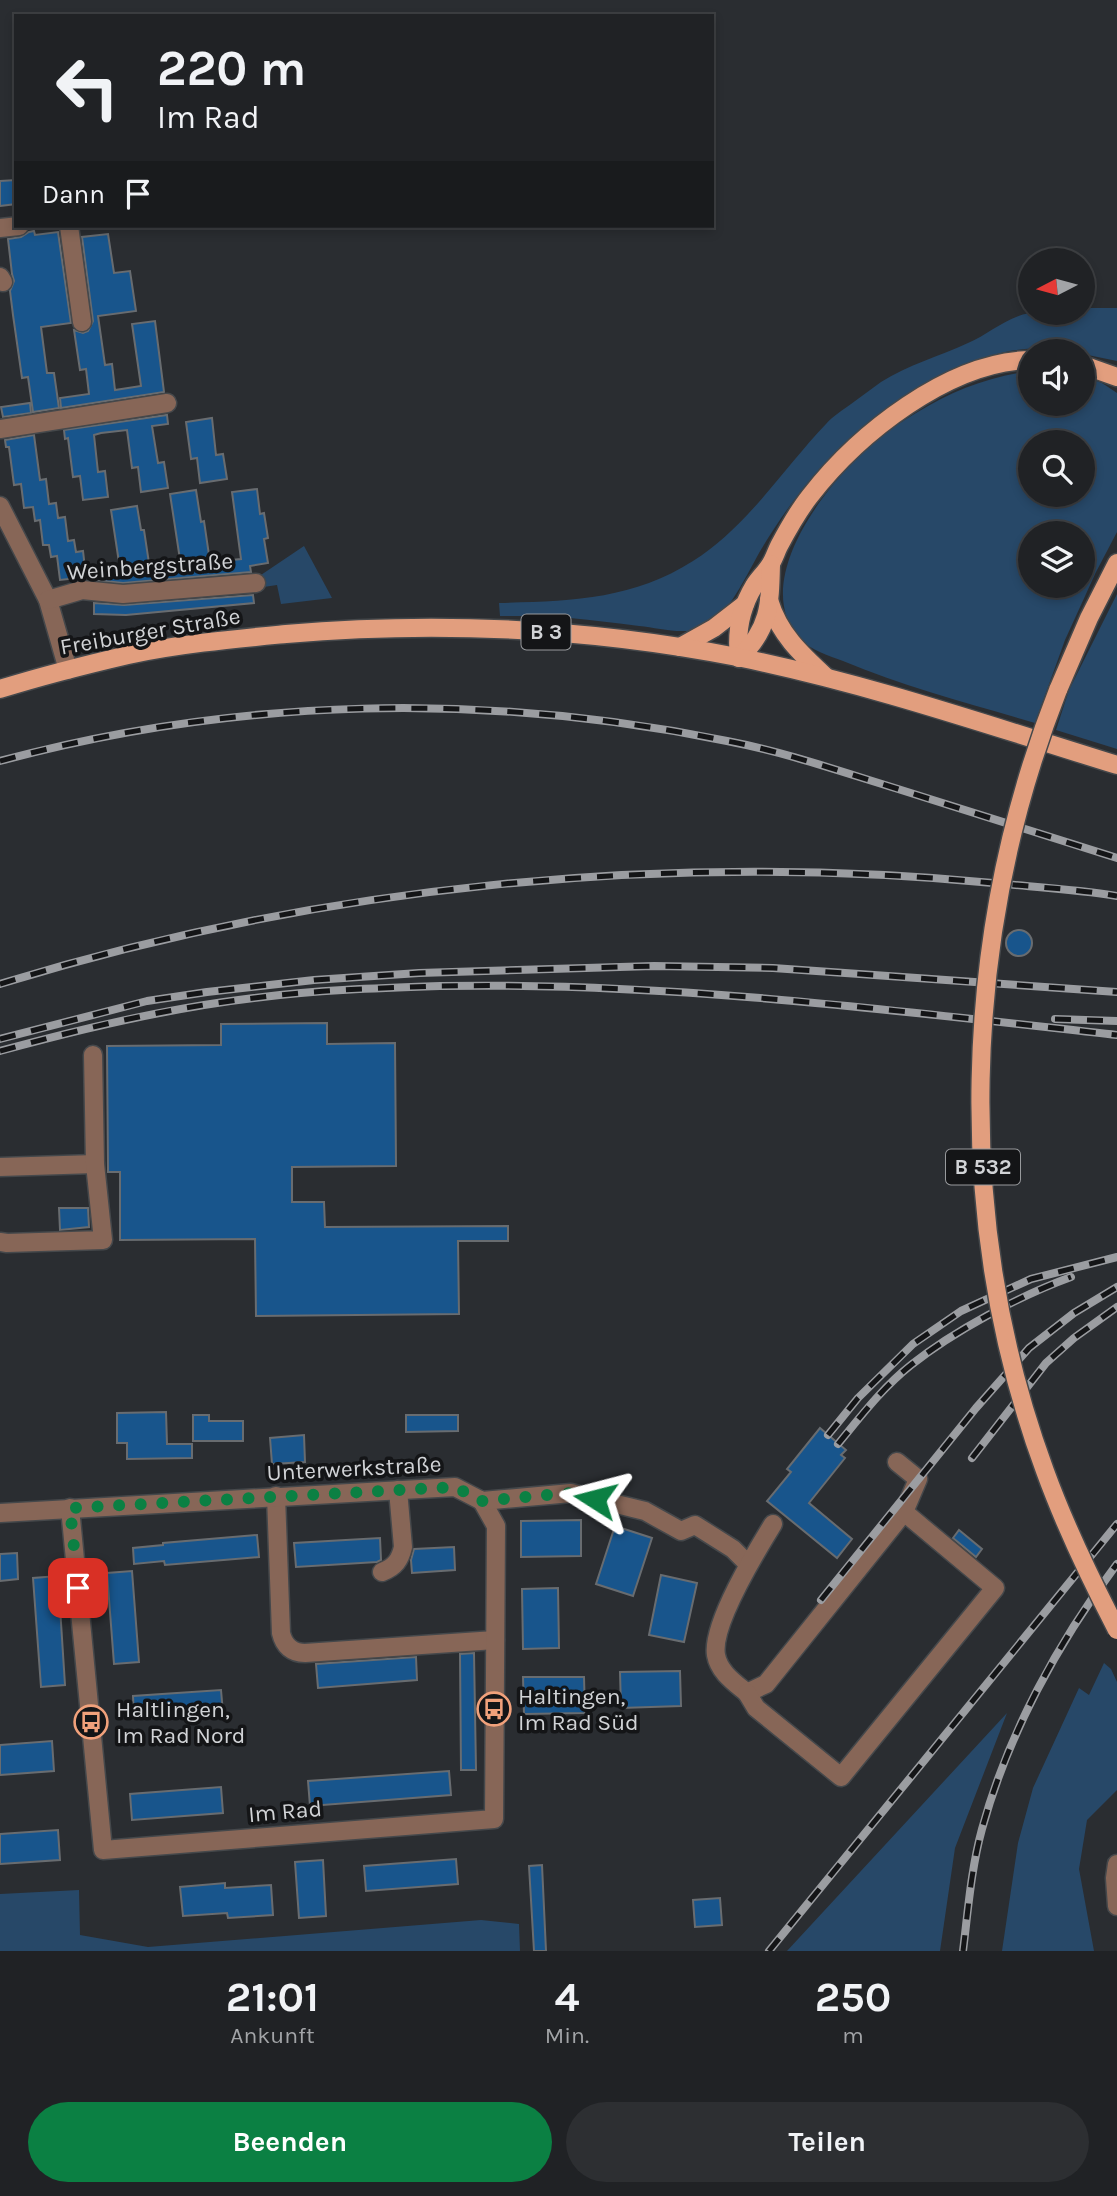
<!DOCTYPE html>
<html lang="de">
<head>
<meta charset="utf-8">
<style>
	:root { --surface:#202225; --page:#2d2f32; --text:#f1f3f6; --muted:#a2a4a7; --line:#3d3f42; --accent:#0b8043 }
	body { margin:0; font-family:Karla,sans-serif; background:var(--page); color:var(--text); height:100vh; display:flex; flex-direction:column; font-size:26px; white-space:nowrap }
	* { box-sizing:border-box; margin:0 }
	p { font-size:23px; color:var(--muted) }
	.icon { flex:none; width:38px; height:38px; fill:none; stroke:currentColor; stroke-width:2; stroke-linecap:round; stroke-linejoin:round }
	.map { position:relative; height:1951px; overflow:hidden }
	.side { display:flex; flex-direction:column; background:var(--surface); flex:1 }
	.side>* { flex:none }
	.guide { position:absolute; left:14px; top:14px; width:700px; height:214px; border-radius:0px; box-shadow:0 4px 10px #0003,0 0 0 2px var(--line); background:#202225; color:var(--text); overflow:hidden }
	.needle { width:46px; rotate:264deg }
	.tools { position:absolute; left:1018px; top:248px; display:grid; gap:14px }
	.tools a { display:grid; place-items:center; width:77px; height:77px; border-radius:50%; background:var(--surface); box-shadow:0 4px 10px #0003,0 0 0 2px var(--line); font-size:35px }
	.pin { position:absolute; display:grid; place-items:center; width:60px; height:60px; color:#fff; margin:-30px; border-radius:14px; box-shadow:0 4px 10px #0006 }
	.me { position:absolute; width:77px; margin:-38px; rotate:279deg; stroke-linejoin:round; filter:drop-shadow(0 0 5px #0008) }
	.turn { display:flex; align-items:center; gap:24px; height:147px; padding:0 28px; font-size:32px }
	.turn .icon { width:91px; height:91px; stroke-width:2.5 }
	.turn b { display:block; font-size:49px; line-height:60px }
	.then { display:flex; align-items:center; height:66px; padding:0 28px; background:#0003; gap:14px; font-size:26px }
	.eta { display:flex; justify-content:space-evenly; align-items:center; height:119px; text-align:center }
	.eta b { font-size:42px; font-weight:700; line-height:49px }
	.primary-button { display:flex; gap:14px; margin-top:auto; padding:14px 28px }
	.primary-button a { flex:1; height:80px; border-radius:42px; background:var(--accent); color:#fff; font-size:28px; font-weight:700; line-height:80px; text-align:center }
	.primary-button a+a { background:var(--page); color:var(--text) }
	.map>svg:first-child { display:block }
	.green { fill:#274868; fill-rule:evenodd }
	.building { fill:#18558c; stroke:#686c70; stroke-width:2 }
	.lines { fill:none; stroke-linecap:round; stroke-linejoin:round }
	.minor-casing { stroke:#45484b; stroke-width:21 }
	.major-casing { stroke:#45484b; stroke-width:21 }
	.minor { stroke:#876657; stroke-width:18 }
	.major { stroke:#e29e7e; stroke-width:18 }
	.rail-casing { stroke:#9b9da1; stroke-width:8 }
	.rail { stroke:#141517; stroke-width:5; stroke-dasharray:16; stroke-linecap:butt }
	.major-bridge-casing { stroke:#45484b; stroke-width:21; stroke-linecap:butt }
	.major-bridge { stroke:#e29e7e; stroke-width:18 }
	.route { stroke:#0b8043; stroke-width:12; stroke-dasharray:0 21.6 }
	.labels { text-anchor:middle; stroke-width:7; stroke-linejoin:round; paint-order:stroke }
	.shield { fill:#141517; stroke:#989a9d; stroke-width:2 }
	.shield-label { font-size:21px; font-weight:bold; fill:#d1d3d6 }
	.street-label { font-size:23px; fill:#d1d3d6; stroke:#141517 }
	.poi-label { font-size:23px; fill:#d1d3d6; stroke:#141517; text-anchor:start }
</style>
</head>
<body>
<div class="map">
<svg width="1117" height="1951" viewBox="0 0 1117 1951">
	<rect width="100%" height="100%" fill="#2a2d31"/>
	<g class="green">
		<path d="M1083,308H1117V361L1083,354V352C1064,352 1044,348 1025,349C1000,351 976,360 953,370C870,407 808,471 762,548C748,571 728,619 702,628C682,635 659,628 639,626C616,623 593,620 570,618C547,616 523,616 500,616L499,603C570,601 632,600 693,561C747,527 783,469 826,424C833,416 843,410 851,404C861,397 871,389 881,382C908,365 940,356 968,343C989,334 1006,317 1030,313C1047,311 1066,313 1083,313Z"/>
		<path d="M1030,371L1031,404H1083V376L1102,383L1117,393V532L1096,572L1065,640L1035,723C971,704 905,687 843,661C829,656 811,650 800,639C746,580 833,474 881,437C892,428 904,420 916,413C953,390 988,377 1030,371ZM1031,443H1083V495H1031ZM1031,534H1083V586H1031Z"/>
		<polygon points="304,546 332,598 281,604 277,585 257,588 255,579"/>
		<polygon points="1117,594 1117,749 1056,730 1069,690"/>
		<polygon points="1104,1663 1111,1669 1117,1682 1117,1790 1087,1820 1079,1869 1094,1951 1002,1951 1018,1843 1033,1788 1079,1688 1089,1695"/>
		<polygon points="1007,1713 955,1848 940,1951 787,1951"/>
		<polygon points="79,1890 80,1935 148,1947 481,1920 519,1924 520,1951 0,1951 0,1894"/>
	</g>
	<g class="building">
		<polygon points="16,180 16,204 0,206 0,181"/>
		<polygon points="34,231 35,235 58,232 71,323 41,327 47,373 54,373 59,408 33,412 28,377 22,378 13,315 10,291 14,281 12,274 8,239 21,237 29,232"/>
		<polygon points="108,234 114,273 130,271 136,311 98,316 105,365 112,364 115,390 141,386 132,324 155,321 164,392 61,408 60,398 89,394 86,369 80,370 74,330 83,333 88,331 93,321 82,237"/>
		<polygon points="30,403 31,413 3,417 1,407"/>
		<polygon points="167,415 168,424 152,426 158,463 164,462 168,488 141,492 138,467 132,468 127,430 101,433 94,435 98,472 105,471 108,497 83,500 80,476 73,477 68,438 65,439 64,430"/>
		<polygon points="212,418 216,455 223,454 227,479 200,483 197,458 191,459 186,422"/>
		<polygon points="34,435 40,480 46,479 49,504 56,503 58,518 65,517 68,541 74,540 76,552 83,551 86,577 60,580 57,556 51,557 49,545 43,545 40,520 35,521 33,507 24,508 21,484 14,485 9,447 6,447 5,440"/>
		<polygon points="257,489 260,514 264,513 268,538 264,539 268,563 250,566 251,572 123,583 95,580 95,573 120,569 111,510 137,506 141,530 144,530 150,570 181,566 170,494 196,490 201,522 204,521 210,562 241,559 232,492"/>
		<polygon points="253,595 254,603 126,615 94,614 94,603 124,605"/>
		<circle cx="1019" cy="943" r="13"/>
		<polygon points="327,1023 327,1044 395,1043 396,1166 292,1167 292,1202 324,1202 325,1227 508,1226 508,1241 458,1241 459,1314 256,1316 255,1239 120,1240 120,1172 108,1172 108,1168 107,1046 221,1045 221,1024"/>
		<polygon points="59,1208 88,1208 89,1227 60,1230"/>
		<polygon points="166,1412 167,1444 192,1444 192,1458 127,1459 127,1443 117,1443 117,1413"/>
		<polygon points="193,1415 209,1415 209,1421 243,1421 243,1441 193,1441"/>
		<polygon points="406,1415 458,1415 458,1431 406,1432"/>
		<polygon points="820,1428 846,1450 841,1455 845,1458 809,1503 852,1539 837,1558 767,1501 791,1472 787,1469"/>
		<polygon points="304,1435 305,1462 272,1464 270,1438"/>
		<polygon points="581,1520 581,1556 521,1557 521,1521"/>
		<polygon points="615,1526 652,1538 633,1596 596,1584"/>
		<polygon points="959,1530 982,1549 976,1557 953,1538"/>
		<polygon points="257,1535 259,1557 165,1565 164,1561 134,1564 133,1548 163,1545 163,1543"/>
		<polygon points="380,1538 381,1560 377,1562 296,1567 294,1543"/>
		<polygon points="454,1547 455,1570 412,1573 411,1560 414,1549"/>
		<polygon points="17,1553 18,1579 0,1581 0,1554"/>
		<polygon points="132,1571 139,1662 114,1664 107,1573"/>
		<polygon points="661,1575 697,1583 684,1642 649,1635"/>
		<polygon points="58,1576 65,1685 41,1687 33,1578"/>
		<polygon points="558,1588 559,1648 523,1649 522,1589"/>
		<polygon points="474,1653 476,1770 461,1770 460,1654"/>
		<polygon points="416,1657 417,1680 318,1688 316,1664"/>
		<polygon points="680,1671 681,1706 621,1708 620,1672"/>
		<polygon points="523,1677 584,1677 585,1713 524,1714"/>
		<polygon points="221,1690 223,1713 134,1719 133,1696"/>
		<polygon points="52,1741 54,1771 0,1775 0,1745"/>
		<polygon points="449,1771 451,1795 310,1806 308,1781"/>
		<polygon points="221,1787 223,1813 132,1820 130,1794"/>
		<polygon points="58,1830 60,1860 0,1864 0,1834"/>
		<polygon points="456,1859 458,1884 366,1891 364,1866"/>
		<polygon points="323,1860 326,1916 299,1918 295,1862"/>
		<polygon points="542,1865 546,1951 534,1951 529,1866"/>
		<polygon points="225,1883 225,1888 271,1885 273,1915 228,1918 227,1913 183,1916 180,1887"/>
		<polygon points="720,1898 722,1925 695,1927 693,1900"/>
	</g>
	<g class="lines">
		<defs>
			<g id="minor">
				<polyline points="69,226 82,322"/>
				<polyline points="0,228 19,226"/>
				<polyline points="0,277 3,282"/>
				<polyline points="0,429 167,403"/>
				<polyline points="0,506 48,600 68,670"/>
				<polyline points="48,600 82,590 123,594 256,583"/>
				<polyline points="0,1167 95,1164"/>
				<polyline points="0,1242 7,1243 103,1240 95,1164 93,1055"/>
				<path d="M276,1496L281,1633C284,1646 292,1653 305,1653L495,1640"/>
				<polyline points="70,1508 103,1850 494,1819 496,1526 482,1501"/>
				<polyline points="0,1513 455,1487 482,1501 571,1493 645,1511 681,1531 695,1525 733,1549 748,1564"/>
				<path d="M773,1524C757,1550 711,1625 716,1655C719,1672 734,1682 747,1693L766,1684L904,1512L918,1479L897,1462"/>
				<path d="M382,1572C395,1567 400,1560 403,1547L398,1490"/>
				<polyline points="747,1693 756,1708 841,1777 995,1588 904,1512"/>
				<polyline points="1117,1864 1115,1878 1117,1906"/>
			</g>
			<g id="major">
				<polyline points="1083,365 1117,377"/>
				<path d="M769,600C779,634 801,654 826,677"/>
				<polyline points="680,647 714,628 745,604"/>
				<path d="M739,658C736,632 740,609 754,586C758,579 765,573 770,565C774,559 776,552 779,546C788,529 798,511 810,496C858,434 949,361 1031,360"/>
				<path d="M739,658C770,629 770,604 771,564"/>
				<path d="M0,689C42,676 85,665 128,655C179,644 234,639 286,634C437,621 588,628 737,657C866,683 991,726 1117,765"/>
				<polyline points="1058,690 1089,618 1117,563"/>
			</g>
		</defs>
		<use href="#minor" class="minor-casing"/>
		<use href="#major" class="major-casing"/>
		<use href="#minor" class="minor"/>
		<use href="#major" class="major"/>
		<defs>
			<g id="rail">
				<path d="M0,761C237,697 487,692 727,741C785,752 842,772 898,789C971,812 1044,835 1117,858"/>
				<path d="M0,984C318,886 662,852 993,883C1034,887 1076,889 1117,896"/>
				<polyline points="1055,1019 1117,1021"/>
				<polyline points="0,1039 147,1001 207,992 314,980 419,973 654,966 773,968 1117,992"/>
				<path d="M0,1051C84,1028 168,1008 254,998C316,990 379,988 441,986C667,982 892,1010 1117,1035"/>
				<polyline points="828,1435 858,1398 913,1344 961,1311 1031,1279 1117,1257"/>
				<path d="M838,1444C861,1416 883,1387 911,1365C954,1331 1019,1296 1071,1277"/>
				<polyline points="972,1458 1046,1363 1074,1338 1117,1307"/>
				<polyline points="821,1600 976,1408 1029,1348 1074,1313 1117,1287"/>
				<polyline points="769,1951 1117,1524"/>
				<path d="M963,1951C968,1911 971,1869 982,1829C1008,1734 1058,1642 1117,1564"/>
			</g>
		</defs>
		<use href="#rail" class="rail-casing"/>
		<use href="#rail" class="rail"/>
		<defs>
			<path id="major-bridge" d="M1058,690C961,936 953,1222 1045,1471C1065,1526 1090,1578 1117,1630"/>
		</defs>
		<use href="#major-bridge" class="major-bridge-casing"/>
		<use href="#major-bridge" class="major-bridge"/>
	</g>
	<g class="lines">
		<polyline class="route" points="78,1588 70,1508 455,1487 482,1501 570,1493 595,1499"/>
	</g>
	<defs>
		<symbol id="bus-ring" viewBox="-11 -11 22 22"><circle r="9.5" fill="#141517" stroke="#f1a17b" stroke-width="1.5"/><path d="M-5-6H5V4H4V6H2V4H-2V6H-4V4H-5ZM-3.5-4V0h7V-4ZM-3.5 1.2v1.5H-2V1.2ZM2 1.2v1.5H3.5V1.2Z" fill="#f1a17b"/></symbol>
	</defs>
	<g fill-rule="evenodd">
		<use href="#bus-ring" x="475" y="1690" width="38" height="38"/>
		<use href="#bus-ring" x="72" y="1703" width="38" height="38"/>
	</g>
	<g class="labels">
		<g class="shield">
			<rect x="521.5" y="614.5" width="49" height="35" rx="5"/>
			<rect x="946" y="1149.5" width="74" height="35" rx="5"/>
		</g>
		<g class="shield-label">
			<text x="546" y="639">B 3</text>
			<text x="983" y="1174">B 532</text>
		</g>
		<g class="street-label">
			<text transform="translate(150 566) rotate(-4)" y="8">Weinbergstraße</text>
			<text transform="translate(150 631) rotate(-10)" y="8">Freiburger Straße</text>
			<text transform="translate(354 1468) rotate(-3)" y="8">Unterwerkstraße</text>
			<text transform="translate(285 1811) rotate(-5)" y="8">Im Rad</text>
		</g>
		<g class="poi-label">
			<text x="518" y="1704">Haltingen,<tspan x="518" dy="26">Im Rad Süd</tspan></text>
			<text x="116" y="1717">Haltlingen,<tspan x="116" dy="26">Im Rad Nord</tspan></text>
		</g>
	</g>
</svg>
<div class="tools">
<a><svg class="needle" viewBox="-14 -14 28 28"><path d="M0-13l5 13h-10z" fill="#e53935"/><path d="M0 13l5-13h-10z" fill="#a2a4a7"/></svg></a>
<a><svg class="icon" aria-label="sound" viewBox="0 0 24 24"><path d="M4 9h4l5-4v14l-5-4H4zM17 9q2 3 0 6"/></svg></a>
<a><svg class="icon" aria-label="search" viewBox="0 0 24 24"><circle cx="10" cy="10" r="6"/><path d="M15 15l6 6"/></svg></a>
<a><svg class="icon" aria-label="layers" viewBox="0 0 24 24"><path d="M12 4l9 5-9 5-9-5zM3 14l9 5 9-5"/></svg></a>
</div>
<div class="pin" style="left:78px;top:1588px;background:#d93025"><svg class="icon" aria-label="arrive" viewBox="0 0 24 24"><path d="M6 21V4h12l-3 4 3 4H6"/></svg></div>
<svg class="me" style="left:595px;top:1499px" viewBox="-20 -20 40 40"><path d="M0-17L14 15 0 8-14 15z" fill="#0b8043" stroke="#fff" stroke-width="4"/></svg>
<div class="guide">
<div class="turn"><svg class="icon" aria-label="left" viewBox="0 0 24 24"><path d="M17 20v-9H6M10 6l-5 5 5 5"/></svg><div><b>220 m</b>Im Rad</div></div>
<div class="then">Dann<svg class="icon" aria-label="arrive" viewBox="0 0 24 24"><path d="M6 21V4h12l-3 4 3 4H6"/></svg></div>
</div>
</div>
<section class="side">
<div class="eta">
<div><b>21:01</b><p>Ankunft</p></div>
<div><b>4</b><p>Min.</p></div>
<div><b>250</b><p>m</p></div>
</div>
<div class="primary-button"><a>Beenden</a><a>Teilen</a></div>
</section>
</body>
</html>
